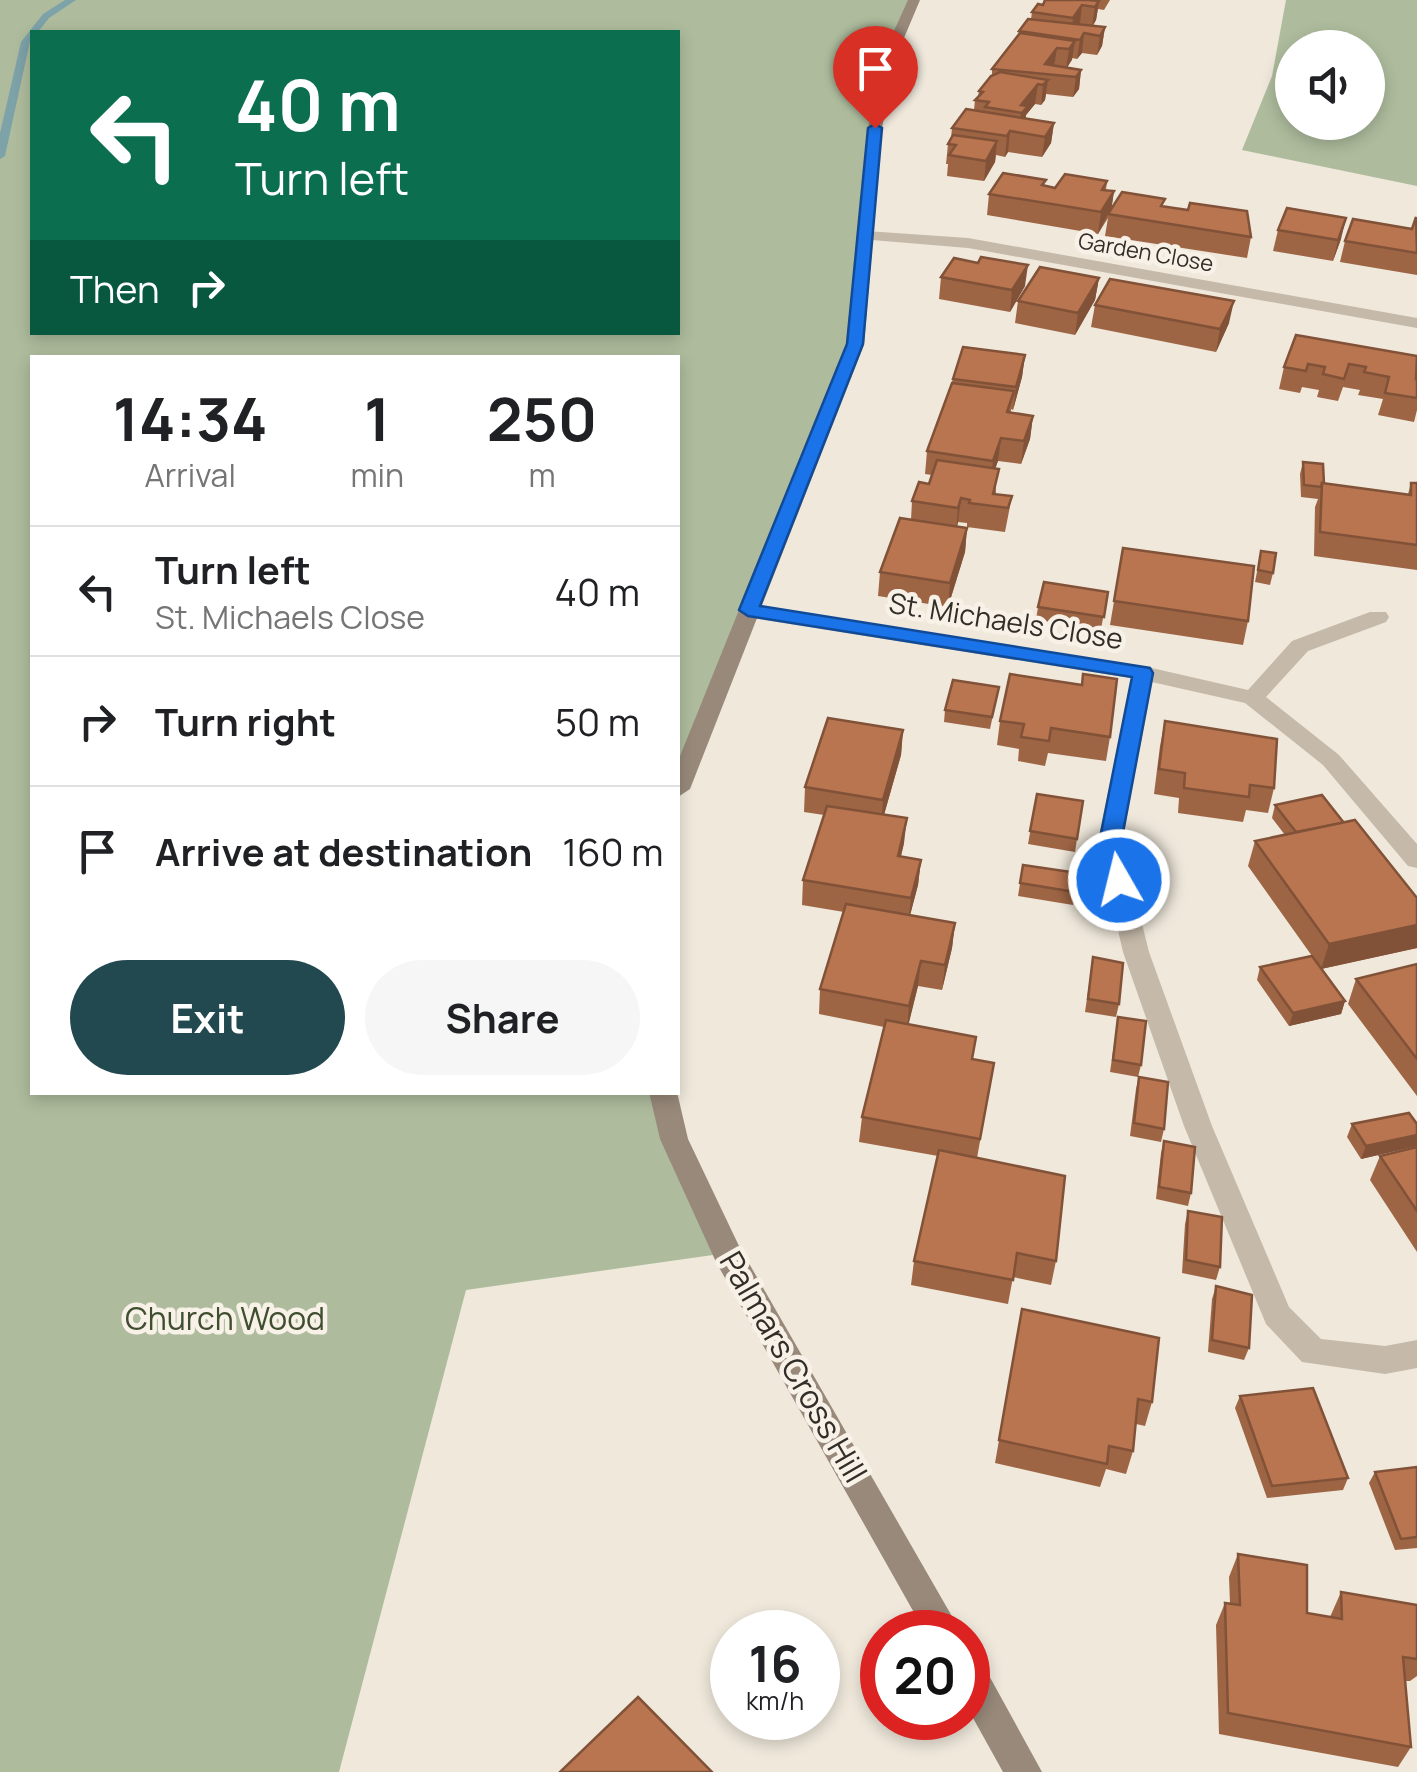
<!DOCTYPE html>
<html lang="en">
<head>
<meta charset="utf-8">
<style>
	:root { --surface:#fff; --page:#f6f6f6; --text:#202124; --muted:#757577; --line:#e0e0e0; --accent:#224850 }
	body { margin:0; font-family:Manrope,sans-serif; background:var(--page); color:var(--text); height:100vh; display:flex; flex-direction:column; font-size:38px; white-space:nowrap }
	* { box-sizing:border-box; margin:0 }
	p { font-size:32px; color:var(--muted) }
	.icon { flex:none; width:55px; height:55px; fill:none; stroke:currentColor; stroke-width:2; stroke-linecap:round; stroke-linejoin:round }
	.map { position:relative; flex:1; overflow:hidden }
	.sheet { position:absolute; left:30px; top:355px; width:650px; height:740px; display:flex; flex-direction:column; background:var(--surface); border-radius:0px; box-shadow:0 5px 15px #0003 }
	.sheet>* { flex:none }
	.banner { position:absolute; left:30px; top:30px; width:650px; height:305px; border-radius:0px; box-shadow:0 5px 15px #0003; background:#0b6e4f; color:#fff; overflow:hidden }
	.fabs { position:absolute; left:1275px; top:30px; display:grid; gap:20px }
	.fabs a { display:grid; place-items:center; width:110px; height:110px; border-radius:50%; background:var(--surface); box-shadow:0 5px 15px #0003; font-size:50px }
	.speed { position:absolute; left:710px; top:1610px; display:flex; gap:20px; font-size:50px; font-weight:700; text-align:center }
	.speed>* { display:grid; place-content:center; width:130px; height:130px; border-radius:50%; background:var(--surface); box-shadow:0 5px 15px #0003; line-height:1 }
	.speed small { font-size:25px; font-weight:400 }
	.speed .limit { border:15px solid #d22; background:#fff; color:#111 }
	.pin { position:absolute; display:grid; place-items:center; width:85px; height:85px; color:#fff; margin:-102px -42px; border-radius:50% 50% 50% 0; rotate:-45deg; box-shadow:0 0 10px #0007 }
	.pin .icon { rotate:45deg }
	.me { position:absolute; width:110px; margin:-55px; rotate:352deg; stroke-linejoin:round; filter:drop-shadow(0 0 8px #0008) }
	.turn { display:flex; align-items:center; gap:35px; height:210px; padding:0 40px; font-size:45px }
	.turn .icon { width:130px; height:130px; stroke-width:2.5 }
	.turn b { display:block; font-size:70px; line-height:85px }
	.then { display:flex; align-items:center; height:95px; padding:0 40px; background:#0003; gap:20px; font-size:38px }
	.eta { display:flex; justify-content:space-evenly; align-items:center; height:170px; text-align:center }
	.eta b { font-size:60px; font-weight:700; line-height:70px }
	.action { display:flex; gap:20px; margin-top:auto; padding:20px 40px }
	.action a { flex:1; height:115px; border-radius:60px; background:var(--accent); color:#fff; font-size:40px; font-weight:700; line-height:115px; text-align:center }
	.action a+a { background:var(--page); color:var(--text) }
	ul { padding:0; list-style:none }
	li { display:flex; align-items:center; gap:30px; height:130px; padding:0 40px; border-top:2px solid var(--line) }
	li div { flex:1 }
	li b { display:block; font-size:38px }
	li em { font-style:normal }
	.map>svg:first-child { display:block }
	.green { fill:#aebc9d; fill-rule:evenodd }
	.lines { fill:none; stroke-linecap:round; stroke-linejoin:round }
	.stream { fill:#7da2a8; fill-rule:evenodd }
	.lane { fill:#c5b9a9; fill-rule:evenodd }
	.street { fill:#c5b9a9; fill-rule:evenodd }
	.secondary { fill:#98897a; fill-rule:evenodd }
	.wall { fill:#9e6545 }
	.shaded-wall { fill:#815238 }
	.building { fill:#b87550; stroke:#815238; stroke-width:2.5 }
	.route { fill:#1a73e8; stroke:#114b97; stroke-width:2.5 }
	.labels { text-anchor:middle; stroke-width:9; stroke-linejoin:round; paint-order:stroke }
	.far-street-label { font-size:22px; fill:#332d28; stroke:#f7f1e7 }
	.street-label { font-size:28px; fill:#332d28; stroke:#f7f1e7 }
	.near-park-label { font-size:32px; fill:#3f4e2e; stroke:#f7f1e7 }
	.near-street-label { font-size:32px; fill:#332d28; stroke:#f7f1e7 }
</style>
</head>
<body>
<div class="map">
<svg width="1417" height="1772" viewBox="0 0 1417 1772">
	<rect width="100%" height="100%" fill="#efe8db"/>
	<g class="green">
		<path d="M0,0H914L889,57L855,345L678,789V358H32V1092L663,1093L727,1253L466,1290L339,1772H0ZM32,32H678V332H32Z"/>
		<path d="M1286,0H1417V186L1242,150L1272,76ZM1292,48H1368V122H1292Z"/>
	</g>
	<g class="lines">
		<polygon class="stream" points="65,0 76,0 49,18 38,32 32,32 5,156 0,159 0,133 21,42 43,14"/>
		<polygon class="lane" points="1143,666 1154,673 1122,843 1149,952 1212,1126 1289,1307 1321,1339 1385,1346 1417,1340 1417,1368 1385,1374 1302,1362 1266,1324 1184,1126 1123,952 1098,843 1132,673"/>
		<g class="street">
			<polygon points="866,231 968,238 1417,318 1417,328 968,248 860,239 858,236"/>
			<polygon points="748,605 1143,666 1248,690 1292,641 1370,612 1386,612 1389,617 1386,622 1308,651 1266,697 1339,755 1417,844 1417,868 1408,866 1323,765 1245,703 1143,680 740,616 737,611"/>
		</g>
		<g class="secondary">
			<polygon points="908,0 920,0 896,57 882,128 864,345 690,789 678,797 678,761 846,345 868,128 882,57"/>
			<polygon points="649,1092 677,1092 688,1139 739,1246 961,1632 925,1632 716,1262 660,1139"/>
			<polygon points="968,1656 981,1661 1042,1772 1003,1772 968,1709"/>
		</g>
	</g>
	<g class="wall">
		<polygon points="1045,0 1110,0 1104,10 1098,9 1096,20 1093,26 1105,27 1102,46 1097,55 1082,53 1077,59 1072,58 1067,68 1081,70 1079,89 1073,97 1046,94 1045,100 1041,105 1035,104 1026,115 1026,118 1054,123 1051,143 1042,157 1008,152 1005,157 996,155 995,162 984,181 947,176 948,164 946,164 948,144 951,138 952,128 974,110 975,100 978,97 979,91 992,76 992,69 1018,35 1019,31 1031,19 1032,12 1043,5"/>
		<polygon points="1107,181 1106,190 1114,191 1111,210 1164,206 1251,237 1247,258 1105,236 1108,218 1098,234 987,215 989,194 1045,186 1055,188"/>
		<polygon points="1417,217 1417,275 1340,262 1345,241 1412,229"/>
		<polygon points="1278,230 1341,239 1333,261 1273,251"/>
		<polygon points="941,277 1025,286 1010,312 939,299"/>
		<polygon points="1099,278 1095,300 1075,335 1015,323 1018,301"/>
		<polygon points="1095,305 1229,323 1216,352 1091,327"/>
		<polygon points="1296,335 1417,379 1417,410 1414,422 1378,415 1383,399 1358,395 1360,390 1343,387 1338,401 1317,397 1319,390 1302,387 1300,393 1279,389 1284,367"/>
		<polygon points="1025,355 1022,377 1013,410 1011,409 1011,413 1033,416 1030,439 1021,464 998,461 995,468 996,494 1012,496 1005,532 967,527 967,523 958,522 957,527 967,528 965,552 948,607 878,596 880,572 911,520 912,501 929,484 932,475 925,474 927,451 953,379"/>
		<polygon points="1303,462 1324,484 1408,494 1411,483 1417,483 1417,570 1314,556 1315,507 1318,499 1301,497 1300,474"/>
		<polygon points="1123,548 1248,621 1243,645 1110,625"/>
		<polygon points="1261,551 1273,573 1270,585 1255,582"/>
		<polygon points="1108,592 1101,629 1036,620 1038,607"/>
		<polygon points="999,687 990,729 944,722 945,710"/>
		<polygon points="1000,721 1110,737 1106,761 1048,753 1045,766 1018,761 1019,749 997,745"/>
		<polygon points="1165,721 1274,788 1268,813 1246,810 1243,822 1178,813 1179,798 1154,794 1160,746"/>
		<polygon points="903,730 901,755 884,815 904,843 901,856 921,860 918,885 910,915 955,923 952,948 942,990 918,986 908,1024 973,1059 994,1063 977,1158 1056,1261 1051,1285 1013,1277 1008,1304 911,1285 914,1261 938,1156 859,1142 862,1117 884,1027 819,1014 820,989 844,912 802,905 803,880 824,815 804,812 805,787"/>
		<polygon points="1037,794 1083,801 1075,852 1028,844"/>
		<polygon points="1275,805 1344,823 1417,898 1417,948 1321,969 1345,1001 1341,1014 1289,1026 1257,980 1260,967 1312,956 1248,866 1255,841 1285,835 1272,818"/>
		<polygon points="1023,865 1078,873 1073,905 1018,896"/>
		<polygon points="1093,957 1119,1004 1116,1017 1085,1012"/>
		<polygon points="1417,964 1417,1096 1348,1004 1356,979"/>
		<polygon points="1118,1017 1141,1065 1138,1077 1110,1072"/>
		<polygon points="1139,1077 1164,1129 1161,1142 1130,1136 1136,1089"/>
		<polygon points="1352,1124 1417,1146 1361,1159 1347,1137"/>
		<polygon points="1164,1141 1191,1193 1188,1206 1156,1199 1161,1153"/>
		<polygon points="1417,1147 1417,1252 1370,1180 1380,1156"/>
		<polygon points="1188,1211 1220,1267 1216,1280 1182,1273 1185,1224"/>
		<polygon points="1216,1286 1249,1348 1244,1360 1208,1352 1212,1299"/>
		<polygon points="1022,1309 1152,1402 1145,1426 1136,1424 1133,1451 1126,1474 1106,1469 1100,1487 995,1463"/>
		<polygon points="1240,1396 1348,1478 1343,1490 1267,1498 1235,1408"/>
		<polygon points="1417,1467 1417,1548 1395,1550 1369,1483 1375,1472"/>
		<polygon points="1238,1554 1307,1613 1330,1617 1341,1592 1417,1605 1417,1676 1410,1681 1405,1681 1411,1747 1398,1767 1219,1734 1216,1625 1225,1603 1230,1604 1229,1577"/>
	</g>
	<g class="shaded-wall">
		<polygon points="1099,1 1096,20 1092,26 1095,7"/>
		<polygon points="1082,5 1080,24 1071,37 1073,18"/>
		<polygon points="1105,27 1102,46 1097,55 1100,36"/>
		<polygon points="1084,33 1082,53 1077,59 1080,40"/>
		<polygon points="1075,41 1072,60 1066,69 1069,49"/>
		<polygon points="1057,48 1054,67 1045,64"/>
		<polygon points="1081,70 1079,89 1073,97 1076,77"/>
		<polygon points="1048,80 1045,100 1041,105 1043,85"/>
		<polygon points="1038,84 1035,104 1026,115 1025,126 1020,134 1021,105"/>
		<polygon points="1054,123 1051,143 1042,157 1045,137"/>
		<polygon points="1010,131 1008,152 1005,157 1007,136"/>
		<polygon points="997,141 995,162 984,181 986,161"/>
		<polygon points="1114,191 1111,212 1108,214 1098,234 1101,212"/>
		<polygon points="1346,218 1341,239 1333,261 1338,240"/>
		<polygon points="1028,265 1025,286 1010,312 1012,290"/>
		<polygon points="1099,278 1095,300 1075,335 1078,313"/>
		<polygon points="1234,301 1229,323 1216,352 1220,329"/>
		<polygon points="1025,355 1022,377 1013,410 1016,387"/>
		<polygon points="1033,416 1030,439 1021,464 1024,441"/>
		<polygon points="1001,438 998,461 990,484 993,461"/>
		<polygon points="961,498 958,522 956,532 958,508"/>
		<polygon points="967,528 965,552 948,607 950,583"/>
		<polygon points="903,730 901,755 881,825 883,800"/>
		<polygon points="907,818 904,843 895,881 898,856"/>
		<polygon points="921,860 918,885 908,923 911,898"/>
		<polygon points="955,923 952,948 942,990 945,965"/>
		<polygon points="1417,925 1417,948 1321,969 1329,944"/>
		<polygon points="921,961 918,986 907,1031 909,1006"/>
		<polygon points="1345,1001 1341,1014 1289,1026 1293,1013"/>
		<polygon points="1417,1135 1417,1146 1361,1159 1366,1146"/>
	</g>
	<g class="building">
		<polygon points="1045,0 1088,0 1099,1 1095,7 1082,5 1073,18 1032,12 1038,4 1043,5"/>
		<polygon points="1028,19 1105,27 1100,36 1084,33 1080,40 1019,31"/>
		<polygon points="1020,33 1075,41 1069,49 1057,48 1045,64 1081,70 1076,77 992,69"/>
		<polygon points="1000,72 1048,80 1043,85 1038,84 1021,105 1028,106 1022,113 985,107 989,102 975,100 983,92 979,91 991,76"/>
		<polygon points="966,109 1054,123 1045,137 1010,131 1007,136 952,128"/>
		<polygon points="953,135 997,141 986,161 949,155 956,145 948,144"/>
		<polygon points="1003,173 1046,180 1042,185 1055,188 1065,174 1107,181 1102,190 1114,191 1101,212 989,194"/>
		<polygon points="1122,192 1165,199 1161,206 1174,208 1188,210 1190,203 1247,211 1251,237 1108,214"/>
		<polygon points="1287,208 1346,218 1338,240 1278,230"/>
		<polygon points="1416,217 1417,253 1345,241 1353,219 1412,229"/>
		<polygon points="981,257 1028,265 1012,290 941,277 954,258 978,263"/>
		<polygon points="1040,267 1099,278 1078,313 1018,301"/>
		<polygon points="1110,279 1234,301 1220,329 1095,305"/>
		<polygon points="1296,335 1417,356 1416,379 1417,379 1417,398 1385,393 1389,377 1364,372 1366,367 1349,364 1344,379 1323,374 1325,367 1308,364 1306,371 1284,367"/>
		<polygon points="963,347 1025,355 1016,387 953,379"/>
		<polygon points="952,383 1014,391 1007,412 1033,416 1024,441 1001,438 993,461 927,451"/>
		<polygon points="937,460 999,469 993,494 1012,496 1008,508 969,503 970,500 961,498 958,508 912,501 919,482 929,484"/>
		<polygon points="1303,462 1323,464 1324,484 1322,483 1321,487 1304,485"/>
		<polygon points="1322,483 1411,495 1411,483 1417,483 1417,545 1320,532"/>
		<polygon points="900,518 967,528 950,583 880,572"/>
		<polygon points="1123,548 1254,566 1248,621 1114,601"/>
		<polygon points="1261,551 1276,553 1273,573 1258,570"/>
		<polygon points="1044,582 1108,592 1104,617 1038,607"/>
		<polygon points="1010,674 1082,685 1083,674 1117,679 1110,737 1051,728 1049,741 1021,737 1024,724 1000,721"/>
		<polygon points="953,680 999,687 992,717 945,710"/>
		<polygon points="828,718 903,730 883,800 805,787"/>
		<polygon points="1165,721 1277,739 1274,788 1250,785 1249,797 1184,788 1185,773 1159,769"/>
		<polygon points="1037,794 1083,801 1077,839 1030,831"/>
		<polygon points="1322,795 1344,823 1296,832 1275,805"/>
		<polygon points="827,806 907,818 898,856 921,860 911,898 803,880"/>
		<polygon points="1355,820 1417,898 1417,925 1329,944 1255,841"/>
		<polygon points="1023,865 1078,873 1075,892 1020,883"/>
		<polygon points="846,904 955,923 945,965 921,961 909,1006 820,989"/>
		<polygon points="1312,956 1345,1001 1293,1013 1260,967"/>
		<polygon points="1093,957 1123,963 1119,1004 1088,999"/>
		<polygon points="1417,964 1417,1059 1356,979"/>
		<polygon points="1118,1017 1146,1021 1141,1065 1113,1060"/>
		<polygon points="886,1020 976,1037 972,1059 994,1063 980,1139 862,1117"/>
		<polygon points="1139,1077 1168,1082 1164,1129 1134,1123"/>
		<polygon points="1409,1113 1417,1124 1417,1135 1366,1146 1352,1124"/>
		<polygon points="1164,1141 1195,1147 1191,1193 1159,1187"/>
		<polygon points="1417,1147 1417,1211 1380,1156"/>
		<polygon points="939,1150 1065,1176 1056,1261 1017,1253 1013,1280 914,1261"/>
		<polygon points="1188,1211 1222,1217 1220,1267 1186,1260"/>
		<polygon points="1216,1286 1252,1295 1249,1348 1212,1340"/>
		<polygon points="1022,1309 1159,1338 1152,1402 1138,1399 1133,1451 1109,1446 1107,1464 999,1440"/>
		<polygon points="1313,1388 1348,1478 1272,1486 1240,1396"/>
		<polygon points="1417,1467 1417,1537 1401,1539 1375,1472"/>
		<polygon points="1238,1554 1307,1565 1307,1613 1342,1619 1341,1592 1417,1605 1417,1659 1403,1657 1411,1747 1228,1713 1225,1603 1240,1605"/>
		<polygon points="638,1697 712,1772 560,1772"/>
	</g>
	<polygon class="route" points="875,124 882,128 863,344 760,606 1150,668 1153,673 1121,843 1130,880 1127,885 1111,885 1099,843 1132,677 748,616 739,610 847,344 868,128"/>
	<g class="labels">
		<g class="far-street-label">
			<text transform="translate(1146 252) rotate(10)" y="8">Garden Close</text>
		</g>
		<g class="street-label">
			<text transform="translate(1006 621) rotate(9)" y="10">St. Michaels Close</text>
		</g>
		<g class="near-park-label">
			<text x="225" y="1330">Church Wood</text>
		</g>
		<g class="near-street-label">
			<text transform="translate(793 1367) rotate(60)" y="11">Palmars Cross Hill</text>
		</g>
	</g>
</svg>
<div class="fabs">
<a><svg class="icon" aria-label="sound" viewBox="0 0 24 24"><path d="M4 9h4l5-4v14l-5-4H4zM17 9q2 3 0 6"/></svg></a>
</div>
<div class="speed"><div>16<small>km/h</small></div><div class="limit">20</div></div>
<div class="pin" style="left:875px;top:128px;background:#d93025"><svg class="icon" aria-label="arrive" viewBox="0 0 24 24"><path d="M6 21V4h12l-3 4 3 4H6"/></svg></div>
<svg class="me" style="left:1119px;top:880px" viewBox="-20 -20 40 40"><circle r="17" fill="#1a73e8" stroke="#fff" stroke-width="3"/><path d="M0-11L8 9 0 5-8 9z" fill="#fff"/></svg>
<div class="banner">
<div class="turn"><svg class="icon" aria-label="left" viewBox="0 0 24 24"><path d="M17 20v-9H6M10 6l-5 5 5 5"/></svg><div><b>40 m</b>Turn left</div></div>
<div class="then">Then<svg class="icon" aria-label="right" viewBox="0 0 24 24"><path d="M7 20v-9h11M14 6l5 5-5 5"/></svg></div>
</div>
<section class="sheet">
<div class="eta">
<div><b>14:34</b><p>Arrival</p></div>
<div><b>1</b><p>min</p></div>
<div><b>250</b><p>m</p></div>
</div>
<ul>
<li><svg class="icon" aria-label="left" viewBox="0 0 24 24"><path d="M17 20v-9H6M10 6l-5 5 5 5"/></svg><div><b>Turn left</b><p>St. Michaels Close</p></div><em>40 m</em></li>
<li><svg class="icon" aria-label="right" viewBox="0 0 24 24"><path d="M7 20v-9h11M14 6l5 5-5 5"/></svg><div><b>Turn right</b></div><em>50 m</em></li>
<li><svg class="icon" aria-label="arrive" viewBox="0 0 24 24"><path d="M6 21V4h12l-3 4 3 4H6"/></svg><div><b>Arrive at destination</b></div><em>160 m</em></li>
</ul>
<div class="action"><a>Exit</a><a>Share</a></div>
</section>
</div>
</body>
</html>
